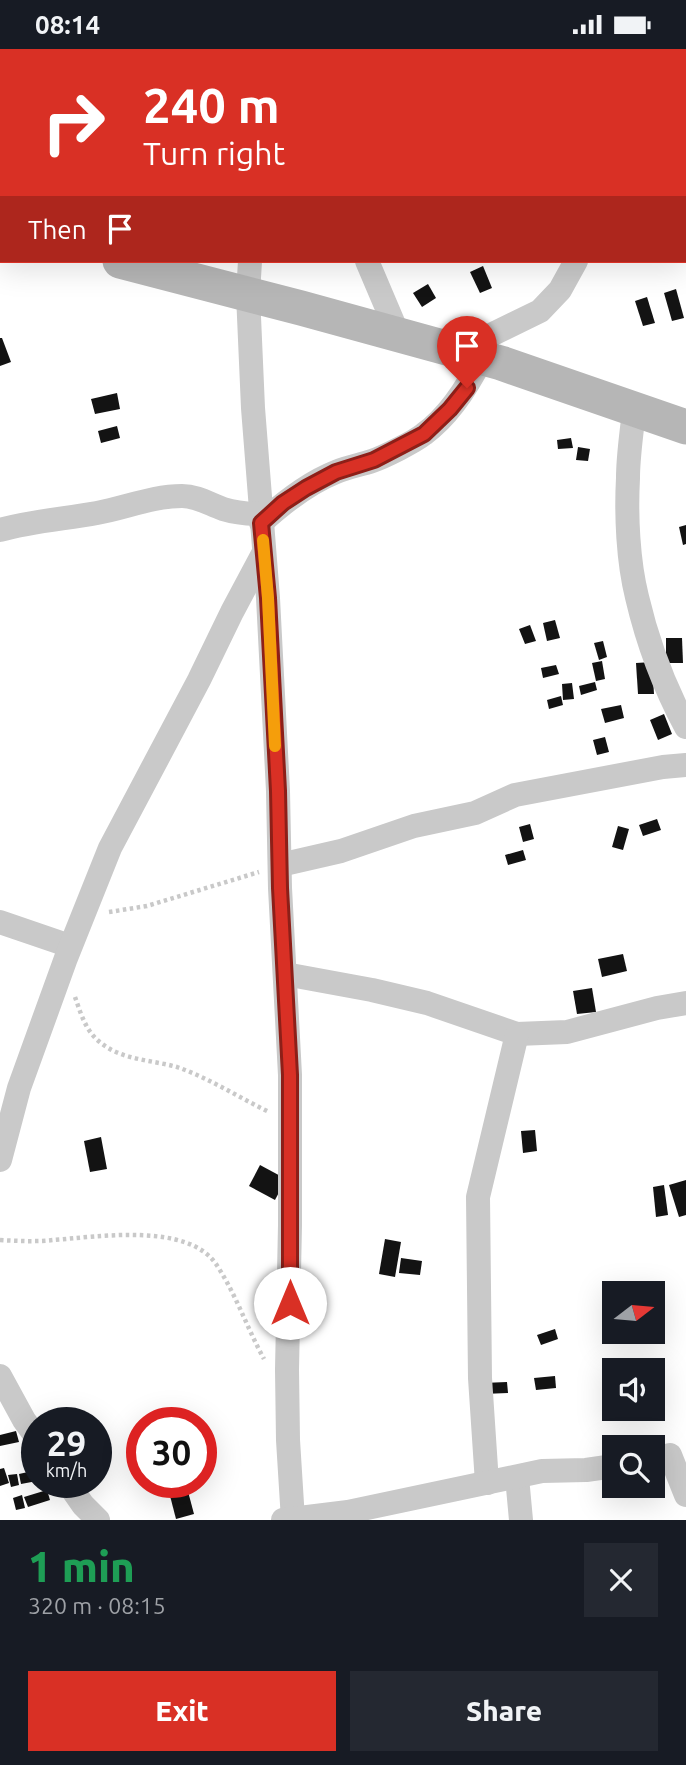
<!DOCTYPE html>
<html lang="en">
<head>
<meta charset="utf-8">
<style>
	:root { --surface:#171b24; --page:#242831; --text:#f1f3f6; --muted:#9ea1a6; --accent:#d93025 }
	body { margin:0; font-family:Ubuntu,sans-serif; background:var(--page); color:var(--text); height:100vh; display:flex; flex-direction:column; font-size:26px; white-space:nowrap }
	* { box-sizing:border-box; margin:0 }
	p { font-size:23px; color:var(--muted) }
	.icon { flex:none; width:38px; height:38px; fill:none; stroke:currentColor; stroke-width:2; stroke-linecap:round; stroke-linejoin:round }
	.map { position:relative; height:1471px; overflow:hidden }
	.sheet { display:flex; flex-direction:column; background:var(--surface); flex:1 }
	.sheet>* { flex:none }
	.top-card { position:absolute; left:0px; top:0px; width:686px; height:214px; box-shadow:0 7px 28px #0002; background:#d93025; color:#fff; overflow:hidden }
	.needle { width:46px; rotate:74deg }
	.tools { position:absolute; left:602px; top:1232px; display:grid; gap:14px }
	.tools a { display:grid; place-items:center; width:63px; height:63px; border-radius:0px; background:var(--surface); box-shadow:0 7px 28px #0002; font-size:35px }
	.speed { position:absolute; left:21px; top:1358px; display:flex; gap:14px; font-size:35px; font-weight:700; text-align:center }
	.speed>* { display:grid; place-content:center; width:91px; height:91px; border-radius:50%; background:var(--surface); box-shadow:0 7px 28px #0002; line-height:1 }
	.speed small { font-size:18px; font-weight:400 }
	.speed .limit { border:10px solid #d22; background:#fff; color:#111 }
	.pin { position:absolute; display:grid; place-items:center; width:60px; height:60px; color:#fff; margin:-72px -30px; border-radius:50% 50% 50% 0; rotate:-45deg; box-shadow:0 0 7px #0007 }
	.pin .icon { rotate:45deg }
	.me { position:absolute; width:77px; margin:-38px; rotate:0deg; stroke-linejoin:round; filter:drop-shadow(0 0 5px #0008) }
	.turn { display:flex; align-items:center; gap:24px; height:147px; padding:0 28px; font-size:32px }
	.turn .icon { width:91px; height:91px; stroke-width:2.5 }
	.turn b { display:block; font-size:49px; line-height:60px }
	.then { display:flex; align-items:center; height:66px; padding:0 28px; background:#0003; gap:14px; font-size:26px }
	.round { display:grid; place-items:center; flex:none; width:74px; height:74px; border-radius:0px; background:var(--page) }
	.headline { display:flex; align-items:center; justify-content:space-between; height:119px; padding:0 28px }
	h1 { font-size:42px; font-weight:800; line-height:52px; color:#1e9e55 }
	.action { display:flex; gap:14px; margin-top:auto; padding:14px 28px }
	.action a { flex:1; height:80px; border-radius:0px; background:var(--accent); color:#fff; font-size:28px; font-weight:800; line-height:80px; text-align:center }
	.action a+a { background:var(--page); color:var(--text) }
	.status { display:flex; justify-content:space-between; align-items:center; height:49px; padding:0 35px; background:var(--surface); direction:ltr }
	.status svg { height:19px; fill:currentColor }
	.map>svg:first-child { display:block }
	.building { fill:#131313 }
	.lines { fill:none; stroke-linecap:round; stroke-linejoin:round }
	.path { stroke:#c9c9c9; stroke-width:4.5; stroke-dasharray:3.5 3.5; stroke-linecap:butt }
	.street { stroke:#c9c9c9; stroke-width:24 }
	.secondary { stroke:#b6b6b6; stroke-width:35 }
	.route-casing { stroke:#8d1f18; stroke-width:18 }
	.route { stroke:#d93025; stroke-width:12 }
	.slow { stroke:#f59e0b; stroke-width:12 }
</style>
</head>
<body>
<div class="status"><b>08:14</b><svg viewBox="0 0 49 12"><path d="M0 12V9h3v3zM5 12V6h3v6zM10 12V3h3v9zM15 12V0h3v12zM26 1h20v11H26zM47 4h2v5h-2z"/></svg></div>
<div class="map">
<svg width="686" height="1471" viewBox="0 0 686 1471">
	<rect width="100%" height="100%" fill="#fff"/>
	<g class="building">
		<polygon points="483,217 492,239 480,244 470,223"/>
		<polygon points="428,235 436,249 422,258 413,244"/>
		<polygon points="676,240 684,269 672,272 664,244"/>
		<polygon points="647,248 655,274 643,277 635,252"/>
		<polygon points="0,289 2,289 11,313 0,317"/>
		<polygon points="117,344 120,360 95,365 91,350"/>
		<polygon points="117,377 120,389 101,394 98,382"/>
		<polygon points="571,389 573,399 558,400 557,391"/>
		<polygon points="578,398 590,400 588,412 576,411"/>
		<polygon points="686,476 686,495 683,496 679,478"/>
		<polygon points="555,571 560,589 547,592 543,574"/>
		<polygon points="530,576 536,592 525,595 519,580"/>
		<polygon points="666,589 682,589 683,614 666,614"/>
		<polygon points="603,592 607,608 599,611 594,594"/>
		<polygon points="602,612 605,630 596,632 592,614"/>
		<polygon points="652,613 654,645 638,645 636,614"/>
		<polygon points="556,616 559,625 543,629 541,619"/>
		<polygon points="595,633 597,641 581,646 579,637"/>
		<polygon points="572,634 574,650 563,651 562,635"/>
		<polygon points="561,647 563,656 549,660 547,651"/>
		<polygon points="621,656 624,669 605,674 601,660"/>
		<polygon points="664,665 672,685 658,691 650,671"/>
		<polygon points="605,688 609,703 597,706 593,691"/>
		<polygon points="657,770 661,781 643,787 639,776"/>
		<polygon points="530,775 534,790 523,793 519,778"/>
		<polygon points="618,777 629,780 623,801 612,798"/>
		<polygon points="523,801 526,811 508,816 505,806"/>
		<polygon points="623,905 627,922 602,928 598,910"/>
		<polygon points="592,939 596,963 577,965 573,942"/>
		<polygon points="535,1081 537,1102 523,1104 521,1082"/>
		<polygon points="101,1088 107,1120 90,1123 84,1092"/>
		<polygon points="260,1116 286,1130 275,1151 249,1137"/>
		<polygon points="686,1131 686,1166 679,1168 669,1136"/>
		<polygon points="664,1136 668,1166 656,1168 653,1138"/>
		<polygon points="385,1190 401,1193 395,1228 379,1225"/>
		<polygon points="401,1209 422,1212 420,1226 399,1224"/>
		<polygon points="555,1280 558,1290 541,1296 537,1286"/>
		<polygon points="555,1327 556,1339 536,1341 534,1329"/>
		<polygon points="507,1333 508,1344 483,1345 483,1334"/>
		<polygon points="16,1382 19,1393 0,1397 0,1386"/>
		<polygon points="4,1419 9,1434 0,1437 0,1420"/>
		<polygon points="37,1421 37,1432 21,1435 19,1425"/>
		<polygon points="17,1425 19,1436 11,1438 8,1426"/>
		<polygon points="186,1435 194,1465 176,1470 168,1439"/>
		<polygon points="47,1441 50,1451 28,1458 24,1448"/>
		<polygon points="22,1446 25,1459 16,1461 13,1449"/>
	</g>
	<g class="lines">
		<g class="path">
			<polyline points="109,863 147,857 259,823"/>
			<path d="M75,948C81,965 86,983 101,994C122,1011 152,1011 177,1018C209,1029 238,1048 269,1063"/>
			<path d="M0,1191C18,1192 36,1193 53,1191C97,1188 187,1173 216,1215C236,1245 247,1279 264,1310"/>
		</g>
		<g class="street">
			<polyline points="28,0 28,2"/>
			<polyline points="240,0 240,2"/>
			<polyline points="611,2 611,0"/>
			<polyline points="684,4 685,0"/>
			<polyline points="684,46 686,46"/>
			<polyline points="250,212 248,245 253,359 268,549 278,742 280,839 290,1026 290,1176 287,1321 288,1391 293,1471"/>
			<polyline points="367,212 398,285"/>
			<polyline points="458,302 540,262 560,241 576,212"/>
			<path d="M634,360C632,383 628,406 628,429C626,466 628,512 637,548C647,591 665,639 686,678"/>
			<path d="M261,474C283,454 308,434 336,423C348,418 360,416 372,412C384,408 414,393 424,385C450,366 468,337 482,309"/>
			<path d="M0,481C32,472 64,470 97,464C125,459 153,447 182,447C197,447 209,455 223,460C236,464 248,465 261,465"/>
			<polyline points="280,816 341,802 414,777 475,764 515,746 663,718 686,716"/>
			<polyline points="0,873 70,897"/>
			<polyline points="285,925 372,941 427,954 517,985 567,983 657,959 686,954"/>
			<polyline points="0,1111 19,1039 66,909 110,799 199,631 232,563 264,503"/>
			<polyline points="0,1327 24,1371 37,1389"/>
			<polyline points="670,1406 686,1446"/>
			<polyline points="517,1428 521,1471"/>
			<polyline points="67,1433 83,1456 98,1471"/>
			<polyline points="487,1434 480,1329 478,1148 517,985"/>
			<polyline points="283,1471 348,1463 542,1422 586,1421 614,1417"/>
		</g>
		<g class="secondary">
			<polyline points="0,180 2,181"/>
			<polyline points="120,212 301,259 501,314 686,378"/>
		</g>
	</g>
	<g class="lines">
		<defs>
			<polyline id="route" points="290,1254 290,1026 280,839 278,742 268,549 261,474 283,454 306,439 336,423 374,411 424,385 450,360 467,339"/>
		</defs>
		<use href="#route" class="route-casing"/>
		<use href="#route" class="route"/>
		<polyline class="slow" points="263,491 268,549 275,697"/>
	</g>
</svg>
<div class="tools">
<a><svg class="needle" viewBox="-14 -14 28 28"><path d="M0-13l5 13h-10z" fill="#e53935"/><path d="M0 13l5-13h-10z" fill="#9ea1a6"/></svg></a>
<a><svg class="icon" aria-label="sound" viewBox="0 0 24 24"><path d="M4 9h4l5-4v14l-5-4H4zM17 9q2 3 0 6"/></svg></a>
<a><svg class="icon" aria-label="search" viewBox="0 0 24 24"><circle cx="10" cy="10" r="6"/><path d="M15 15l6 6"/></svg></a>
</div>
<div class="speed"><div>29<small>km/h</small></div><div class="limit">30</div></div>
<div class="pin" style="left:467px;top:339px;background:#d93025"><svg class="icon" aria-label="arrive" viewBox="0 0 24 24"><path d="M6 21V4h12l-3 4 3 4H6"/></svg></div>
<svg class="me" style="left:290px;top:1254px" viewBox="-20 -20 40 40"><circle r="19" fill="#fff"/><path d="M0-13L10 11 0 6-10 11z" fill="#d93025"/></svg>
<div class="top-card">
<div class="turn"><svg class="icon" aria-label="right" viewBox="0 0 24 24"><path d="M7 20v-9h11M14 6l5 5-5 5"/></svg><div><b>240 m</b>Turn right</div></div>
<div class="then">Then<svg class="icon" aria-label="arrive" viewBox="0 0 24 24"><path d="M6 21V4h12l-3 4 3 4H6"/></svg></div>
</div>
</div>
<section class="sheet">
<div class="headline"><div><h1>1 min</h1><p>320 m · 08:15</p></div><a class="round"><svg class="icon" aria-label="close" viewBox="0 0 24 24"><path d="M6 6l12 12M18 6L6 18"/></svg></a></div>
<div class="action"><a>Exit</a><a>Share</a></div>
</section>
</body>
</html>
